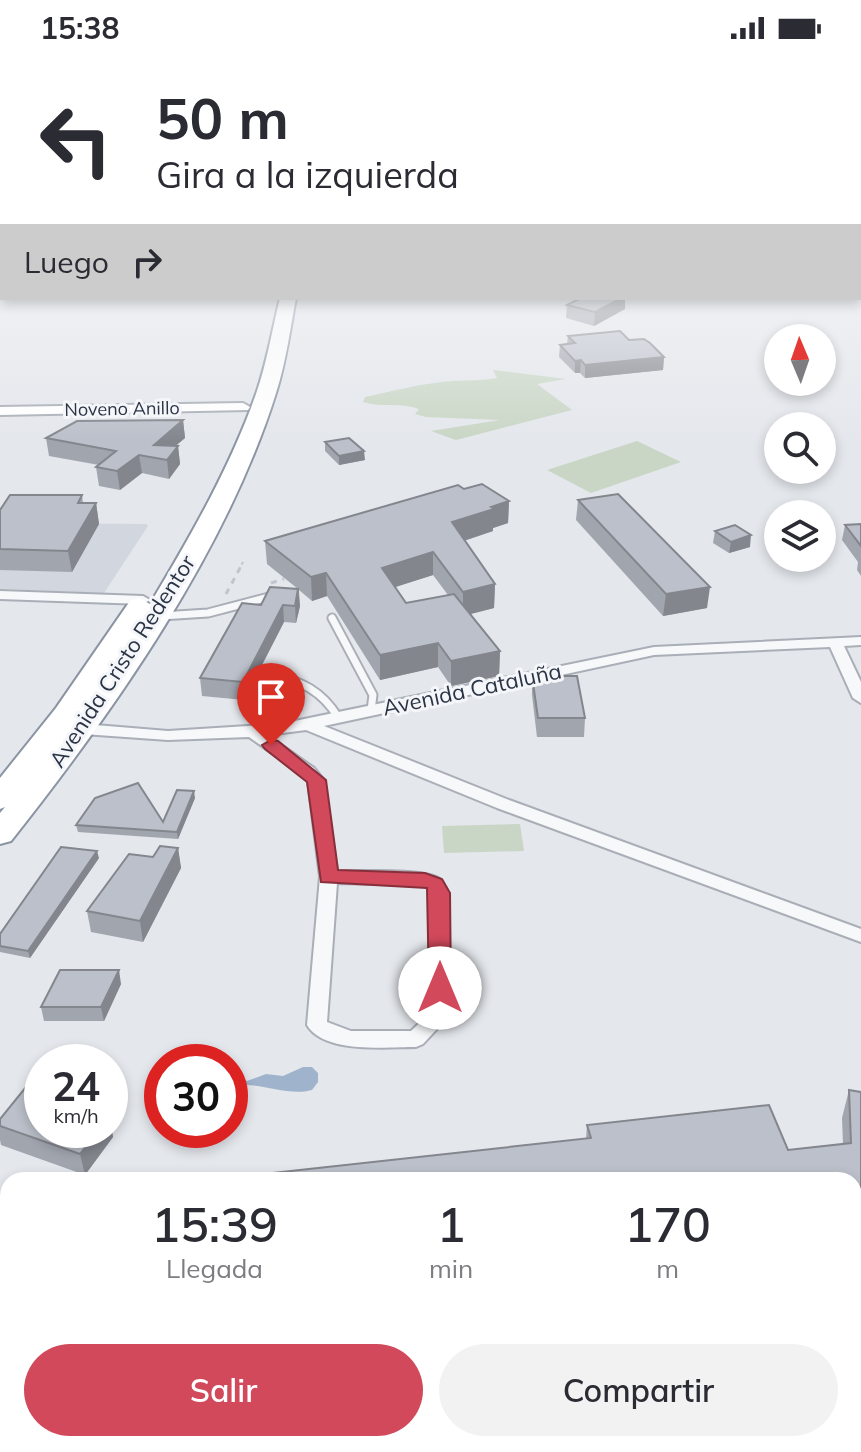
<!DOCTYPE html>
<html lang="es">
<head>
<meta charset="utf-8">
<style>
	:root { --surface:#fff; --page:#f2f2f3; --text:#2b2b33; --muted:#7c7c81; --accent:#d1495b }
	body { margin:0; font-family:Mulish,sans-serif; background:var(--page); color:var(--text); height:100vh; display:flex; flex-direction:column; font-size:30px; white-space:nowrap }
	* { box-sizing:border-box; margin:0 }
	p { font-size:26px; color:var(--muted) }
	.icon { flex:none; width:44px; height:44px; fill:none; stroke:currentColor; stroke-width:2; stroke-linecap:round; stroke-linejoin:round }
	.map { position:relative; flex:1; overflow:hidden }
	.side { position:absolute; left:0px; top:1116px; width:862px; height:280px; display:flex; flex-direction:column; background:var(--surface); border-radius:24px 24px 0 0; box-shadow:0 4px 12px #0003 }
	.side>* { flex:none }
	.banner { position:absolute; left:0px; top:0px; width:862px; height:244px; box-shadow:0 4px 12px #0003; background:#fff; color:var(--text); overflow:hidden }
	.needle { width:52px; rotate:358deg }
	.fabs { position:absolute; left:764px; top:268px; display:grid; gap:16px }
	.fabs a { display:grid; place-items:center; width:72px; height:72px; border-radius:50%; background:var(--surface); box-shadow:0 4px 12px #0003; font-size:40px }
	.speed { position:absolute; left:24px; top:988px; display:flex; gap:16px; font-size:40px; font-weight:700; text-align:center }
	.speed>* { display:grid; place-content:center; width:104px; height:104px; border-radius:50%; background:var(--surface); box-shadow:0 4px 12px #0003; line-height:1 }
	.speed small { font-size:20px; font-weight:400 }
	.speed .limit { border:12px solid #d22; background:#fff; color:#111 }
	.pin { position:absolute; display:grid; place-items:center; width:68px; height:68px; color:#fff; margin:-82px -34px; border-radius:50% 50% 50% 0; rotate:-45deg; box-shadow:0 0 8px #0007 }
	.pin .icon { rotate:45deg }
	.me { position:absolute; width:88px; margin:-44px; rotate:0deg; stroke-linejoin:round; filter:drop-shadow(0 0 6px #0008) }
	.turn { display:flex; align-items:center; gap:28px; height:168px; padding:0 24px; font-size:36px }
	.turn .icon { width:104px; height:104px; stroke-width:2.5 }
	.turn b { display:block; font-size:56px; line-height:68px }
	.then { display:flex; align-items:center; height:76px; padding:0 24px; background:#0003; gap:16px; font-size:30px }
	.eta { display:flex; justify-content:space-evenly; align-items:center; height:136px; text-align:center }
	.eta b { font-size:48px; font-weight:600; line-height:56px }
	.primary-button { display:flex; gap:16px; margin-top:auto; padding:16px 24px }
	.primary-button a { flex:1; height:92px; border-radius:48px; background:var(--accent); color:#fff; font-size:32px; font-weight:600; line-height:92px; text-align:center }
	.primary-button a+a { background:var(--page); color:var(--text) }
	.status { display:flex; justify-content:space-between; align-items:center; height:56px; padding:0 40px; background:var(--surface); direction:ltr }
	.status svg { height:22px; fill:currentColor }
	.map>svg:first-child { display:block }
	.built { fill:#d2d6de }
	.green { fill:#c9d6c5 }
	.water { fill:#9fb4cc }
	.lines { fill:none; stroke-linecap:round; stroke-linejoin:round }
	.lane-casing { stroke:#a9aeb7; stroke-width:11 }
	.street-casing { stroke:#a9aeb7; stroke-width:4 }
	.secondary-casing { stroke:#a9aeb7; stroke-width:4 }
	.highway-casing { stroke:#8b94a3; stroke-width:4 }
	.path-far1 { stroke:#c2c5cb; stroke-width:2; stroke-dasharray:3 3; stroke-linecap:butt }
	.path { stroke:#c2c5cb; stroke-width:3; stroke-dasharray:6 6; stroke-linecap:butt }
	.lane { stroke:#f7f8fa; stroke-width:7 }
	.street { fill:#f7f8fa; fill-rule:evenodd }
	.secondary { fill:#fff; fill-rule:evenodd }
	.highway { fill:#fff; fill-rule:evenodd }
	.wall { fill:#a1a5ae; fill-rule:evenodd }
	.shaded-wall { fill:#83868d }
	.building { fill:#bbc0ca; stroke:#83868d; stroke-width:2 }
	.route { fill:#d1495b; stroke:#882f3b; stroke-width:2 }
	.labels { text-anchor:middle; stroke-width:6; stroke-linejoin:round; paint-order:stroke }
	.far-street-label { font-size:18px; fill:#2b3445; stroke:#f4f6f9 }
	.street-label { font-size:22px; fill:#2b3445; stroke:#f4f6f9 }
</style>
</head>
<body>
<div class="status"><b>15:38</b><svg viewBox="0 0 49 12"><path d="M0 12V9h3v3zM5 12V6h3v6zM10 12V3h3v9zM15 12V0h3v12zM26 1h20v11H26zM47 4h2v5h-2z"/></svg></div>
<div class="map">
<svg width="861" height="1396" viewBox="0 0 861 1396">
	<rect width="100%" height="100%" fill="#e4e7ec"/>
	<polygon class="built" points="0,467 146,468 148,470 104,537 0,533"/>
	<g class="green">
		<path d="M493,314L566,323L537,328L572,354L456,384L431,375L500,364L426,361L415,358L419,353C401,346 382,352 363,346L365,341C393,335 424,327 453,325C469,324 481,325 497,322Z"/>
		<polygon points="637,385 681,406 591,437 547,414"/>
		<polygon points="520,768 524,795 444,797 442,770"/>
	</g>
	<path class="water" d="M303,1011H312L318,1017V1026L312,1034C290,1040 267,1029 246,1029L243,1034L230,1033L233,1023L239,1021L247,1025L266,1018L283,1020Z"/>
	<g class="lines">
		<defs>
			<g id="lane">
				<polyline points="161,560 208,557 273,540"/>
				<polyline points="332,562 373,639 371,654"/>
				<path d="M272,618C302,626 321,634 338,661"/>
			</g>
			<g id="street">
				<polygon points="0,535 143,540 150,544 143,548 0,543"/>
				<path d="M861,581V589L844,590L861,626V647L853,642L830,591L654,599L324,670L509,744L861,873V886L497,752L306,674L267,679L314,712L324,724L337,815C359,816 421,812 438,822C444,826 445,831 448,837L450,959L423,988L416,991C387,991 324,998 307,969L320,821L308,725L302,718L249,681L168,684L83,678L75,673L83,668L168,675L280,668L654,591ZM337,827L422,829L428,832L430,837V957L411,975H351L327,966Z"/>
			</g>
			<polygon id="secondary" points="243,347 250,351 248,354 0,359 0,351"/>
			<path id="highway" d="M280,242H296C290,274 286,306 276,337C226,496 114,655 11,785L0,788V757L5,751L0,753V722L56,652L130,545L139,542L150,548C190,481 230,412 256,338C267,307 272,274 280,242Z"/>
		</defs>
		<use href="#lane" class="lane-casing"/>
		<use href="#street" class="street-casing"/>
		<use href="#secondary" class="secondary-casing"/>
		<use href="#highway" class="highway-casing"/>
		<polyline class="path-far1" points="239,514 243,506"/>
		<g class="path">
			<polyline points="271,527 284,523"/>
			<polyline points="226,538 240,512"/>
		</g>
		<use href="#lane" class="lane"/>
		<use href="#street" class="street"/>
		<use href="#secondary" class="secondary"/>
		<use href="#highway" class="highway"/>
	</g>
	<g class="wall">
		<rect x="0" y="190" width="2" height="21"/>
		<polygon points="567,249 625,253 594,270 566,262"/>
		<polygon points="568,280 629,284 664,301 663,314 585,322 580,317 575,317 559,301 560,289 567,288"/>
		<polygon points="183,364 185,382 175,390 178,390 180,408 169,423 142,417 120,434 99,430 96,411 99,409 49,400 46,382"/>
		<polygon points="325,386 365,404 339,409 325,395"/>
		<path d="M464,433L509,445L508,467L493,472V475L464,485L495,528L494,552L470,558L500,595L499,620L451,630L438,611L380,624L327,540L312,545L299,534L300,550L296,567L284,566L244,644L202,640L200,622L261,549L298,533L267,508L265,485ZM433,519L448,539L406,547L395,531Z"/>
		<polygon points="82,439 83,447 96,447 99,468 72,516 0,514 0,454"/>
		<polygon points="578,444 707,552 663,560 576,464"/>
		<polygon points="861,468 861,520 857,514 858,506 842,484 845,469"/>
		<polygon points="715,475 750,491 729,497 713,487"/>
		<polygon points="532,620 585,662 584,681 537,681 532,639"/>
		<polygon points="195,742 178,783 78,776 76,769 163,766"/>
		<polygon points="178,792 181,812 143,886 91,876 87,855 153,801"/>
		<polygon points="99,802 30,902 0,896 0,878"/>
		<polygon points="121,928 104,965 44,965 41,951"/>
		<polygon points="849,1034 861,1036 861,1276 854,1257 854,1124 586,1083 587,1069 788,1094 843,1088 842,1062"/>
		<polygon points="0,1063 110,1074 110,1064 113,1081 85,1119 1,1089 0,1084"/>
		<polygon points="8,1193 8,1252 4,1238"/>
		<polygon points="349,1388 674,1388 672,1396 350,1396"/>
	</g>
	<g class="shaded-wall">
		<polygon points="622,242 625,242 625,253 594,270 595,256"/>
		<polygon points="664,301 663,314 585,322 585,309"/>
		<polygon points="581,304 580,317 575,317 575,305"/>
		<polygon points="183,364 185,382 160,403 154,389"/>
		<polygon points="178,390 180,408 169,423 167,404"/>
		<polygon points="364,395 365,404 339,409 339,400"/>
		<polygon points="139,399 142,417 120,434 117,415"/>
		<polygon points="509,445 508,467 493,472 493,475 451,489 452,466"/>
		<polygon points="96,447 99,468 72,516 68,495"/>
		<polygon points="751,479 750,491 729,497 731,486"/>
		<polygon points="433,496 433,519 383,535 382,512"/>
		<polygon points="326,517 327,540 312,545 311,521"/>
		<polygon points="495,528 494,552 463,560 463,536"/>
		<polygon points="710,531 707,552 663,560 666,538"/>
		<polygon points="298,533 300,550 296,567 295,550"/>
		<polygon points="283,549 284,566 244,644 243,626"/>
		<polygon points="438,587 438,611 380,624 380,599"/>
		<polygon points="500,595 499,620 451,630 451,605"/>
		<polygon points="194,735 195,742 178,783 177,776"/>
		<polygon points="178,792 181,812 143,886 140,865"/>
		<polygon points="97,795 99,802 30,902 28,895"/>
		<polygon points="119,914 121,928 104,965 101,951"/>
		<polygon points="110,1064 113,1081 85,1119 80,1098 98,1074 110,1074"/>
	</g>
	<g class="building">
		<polygon points="581,242 622,242 595,256 567,249"/>
		<polygon points="620,275 629,284 644,283 650,287 664,301 585,309 581,304 575,305 560,289 575,287 568,280"/>
		<polygon points="183,364 154,389 178,390 167,404 139,399 117,415 96,411 116,395 46,382 77,365"/>
		<polygon points="349,382 364,395 339,400 325,386"/>
		<polygon points="482,428 509,445 491,451 494,453 452,466 495,528 463,536 433,496 382,512 406,547 454,538 500,595 451,605 438,587 380,599 326,517 311,521 265,485 458,429 464,433"/>
		<polygon points="618,438 710,531 666,538 578,444"/>
		<polygon points="10,439 82,439 78,447 96,447 68,495 0,493 0,454"/>
		<polygon points="861,468 861,490 845,469"/>
		<polygon points="735,469 751,479 731,486 715,475"/>
		<polygon points="270,531 298,533 295,550 283,549 243,626 200,622 242,547 261,549"/>
		<polygon points="532,620 577,620 585,662 538,662"/>
		<polygon points="138,727 163,766 177,734 194,735 177,776 76,769 95,742"/>
		<polygon points="160,790 178,792 140,865 87,855 129,798 153,801"/>
		<polygon points="61,791 97,795 28,895 0,890 0,878"/>
		<polygon points="60,914 119,914 101,951 41,951"/>
		<polygon points="26,1031 42,1037 42,1074 98,1074 80,1098 0,1070 0,1063"/>
		<polygon points="849,1034 861,1036 861,1226 855,1211 854,1124 208,1124 591,1082 587,1069 769,1049 788,1094 851,1087"/>
		<polygon points="8,1193 8,1237 4,1238"/>
		<polygon points="350,1388 566,1388 497,1396 350,1396"/>
	</g>
	<linearGradient id="sky" x2="0" y2="1"><stop stop-color="#8bb4dd"/><stop offset="0.49" stop-color="#f3f4f6"/><stop offset="1" stop-color="#f3f4f6" stop-opacity="0"/></linearGradient>
	<rect width="861" height="385" fill="url(#sky)"/>
	<polygon class="route" points="271,684 278,685 326,724 338,814 425,817 442,823 450,837 451,932 448,937 432,937 429,932 427,832 321,826 307,726 265,693 262,689"/>
	<g class="labels">
		<g class="far-street-label">
			<text transform="translate(122 353) rotate(-1)" y="6">Noveno Anillo</text>
		</g>
		<g class="street-label">
			<text transform="translate(122 605) rotate(-57)" y="8">Avenida Cristo Redentor</text>
			<text transform="translate(472 633) rotate(-12)" y="8">Avenida Cataluña</text>
		</g>
	</g>
</svg>
<div class="fabs">
<a><svg class="needle" viewBox="-14 -14 28 28"><path d="M0-13l5 13h-10z" fill="#e53935"/><path d="M0 13l5-13h-10z" fill="#7c7c81"/></svg></a>
<a><svg class="icon" aria-label="search" viewBox="0 0 24 24"><circle cx="10" cy="10" r="6"/><path d="M15 15l6 6"/></svg></a>
<a><svg class="icon" aria-label="layers" viewBox="0 0 24 24"><path d="M12 4l9 5-9 5-9-5zM3 14l9 5 9-5"/></svg></a>
</div>
<div class="speed"><div>24<small>km/h</small></div><div class="limit">30</div></div>
<div class="pin" style="left:271px;top:689px;background:#d93025"><svg class="icon" aria-label="arrive" viewBox="0 0 24 24"><path d="M6 21V4h12l-3 4 3 4H6"/></svg></div>
<svg class="me" style="left:440px;top:932px" viewBox="-20 -20 40 40"><circle r="19" fill="#fff"/><path d="M0-13L10 11 0 6-10 11z" fill="#d1495b"/></svg>
<div class="banner">
<div class="turn"><svg class="icon" aria-label="left" viewBox="0 0 24 24"><path d="M17 20v-9H6M10 6l-5 5 5 5"/></svg><div><b>50 m</b>Gira a la izquierda</div></div>
<div class="then">Luego<svg class="icon" aria-label="right" viewBox="0 0 24 24"><path d="M7 20v-9h11M14 6l5 5-5 5"/></svg></div>
</div>
<section class="side">
<div class="eta">
<div><b>15:39</b><p>Llegada</p></div>
<div><b>1</b><p>min</p></div>
<div><b>170</b><p>m</p></div>
</div>
<div class="primary-button"><a>Salir</a><a>Compartir</a></div>
</section>
</div>
</body>
</html>
